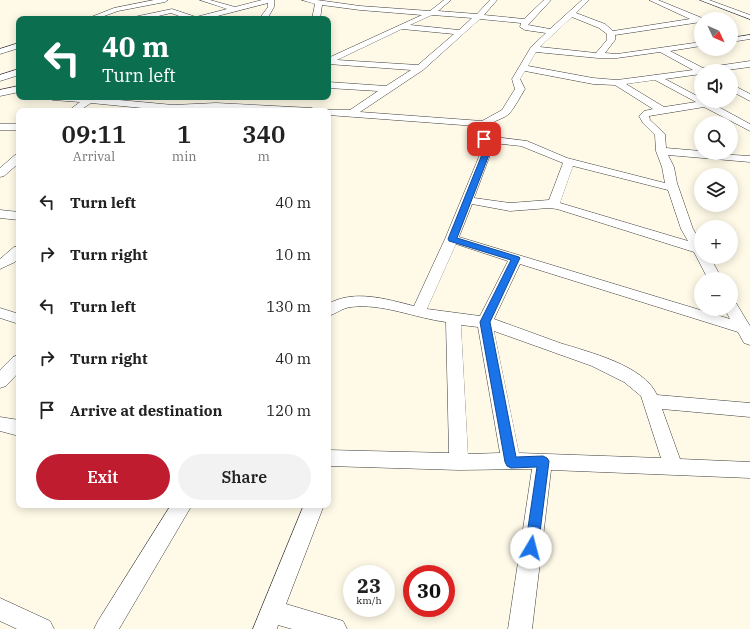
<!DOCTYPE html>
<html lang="en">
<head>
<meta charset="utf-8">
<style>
	:root { --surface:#fff; --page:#f2f2f2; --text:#222; --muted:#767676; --accent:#c01c30 }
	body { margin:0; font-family:"IBM Plex Serif",serif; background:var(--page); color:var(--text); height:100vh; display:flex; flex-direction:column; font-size:15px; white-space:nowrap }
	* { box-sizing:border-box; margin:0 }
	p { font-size:13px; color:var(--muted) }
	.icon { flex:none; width:22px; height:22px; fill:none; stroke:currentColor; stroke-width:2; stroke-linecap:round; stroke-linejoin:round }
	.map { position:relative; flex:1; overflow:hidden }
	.details { position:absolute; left:16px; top:108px; width:315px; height:400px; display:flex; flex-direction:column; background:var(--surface); border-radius:8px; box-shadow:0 2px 10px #0003 }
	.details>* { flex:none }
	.banner { position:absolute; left:16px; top:16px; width:315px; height:84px; border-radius:8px; box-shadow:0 2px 10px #0003; background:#0b6e4f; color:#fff; overflow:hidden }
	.needle { width:26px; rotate:134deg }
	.controls { position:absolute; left:694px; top:12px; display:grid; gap:8px }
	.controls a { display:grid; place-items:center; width:44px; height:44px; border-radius:50%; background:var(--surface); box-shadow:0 2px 10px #0003; font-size:20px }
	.speed { position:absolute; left:343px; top:565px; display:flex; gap:8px; font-size:20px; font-weight:700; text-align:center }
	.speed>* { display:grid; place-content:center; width:52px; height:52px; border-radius:50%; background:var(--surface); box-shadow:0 2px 10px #0003; line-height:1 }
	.speed small { font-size:10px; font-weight:400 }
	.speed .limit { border:6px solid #d22; background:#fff; color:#111 }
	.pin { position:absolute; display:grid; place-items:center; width:34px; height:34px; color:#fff; margin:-17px; border-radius:8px; box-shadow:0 2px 6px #0006 }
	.me { position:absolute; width:44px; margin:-22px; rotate:8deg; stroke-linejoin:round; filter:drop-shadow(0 0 3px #0008) }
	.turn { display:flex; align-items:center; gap:14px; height:84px; padding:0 20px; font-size:18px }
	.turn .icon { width:52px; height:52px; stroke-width:2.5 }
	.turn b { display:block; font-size:28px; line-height:34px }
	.eta { display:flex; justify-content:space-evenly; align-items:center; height:68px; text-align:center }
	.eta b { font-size:24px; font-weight:600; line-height:28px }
	.cta { display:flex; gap:8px; margin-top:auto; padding:8px 20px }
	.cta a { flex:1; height:46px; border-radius:24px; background:var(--accent); color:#fff; font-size:16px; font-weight:600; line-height:46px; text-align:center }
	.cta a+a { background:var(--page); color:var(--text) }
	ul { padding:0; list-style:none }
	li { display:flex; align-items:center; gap:12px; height:52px; padding:0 20px }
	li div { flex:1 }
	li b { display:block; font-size:15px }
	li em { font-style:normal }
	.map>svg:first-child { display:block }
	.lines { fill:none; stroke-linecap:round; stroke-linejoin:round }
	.street-casing { stroke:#3d3d3d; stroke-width:1 }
	.street { fill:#fff; fill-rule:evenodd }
	.route { fill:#1a73e8; stroke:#114b97 }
</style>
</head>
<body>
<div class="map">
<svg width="750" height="629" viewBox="0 0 750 629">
	<rect width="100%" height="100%" fill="#fff9e7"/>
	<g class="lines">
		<defs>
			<g id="street">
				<polygon points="154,0 168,0 165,2 118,11 96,19 86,19 114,8"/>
				<polygon points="200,0 210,0 235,7 262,0 274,0 274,7 267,19 259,19 268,7 268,3 206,19 187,19 171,13 146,19 133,19 134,17 172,9 196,17 227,9"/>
				<path d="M302,0H317L360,6L430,11L444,0H451L438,11L477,14L490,0H497L484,15L524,19L544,0H551L528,25L550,29L582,0H589L576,13L605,24L613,31L690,19L649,0H658L702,18L701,22L615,35V40L605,53L617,54L701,42V46L670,51L703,68L750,61V67L719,71H701V74L665,79L701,98V101H728L726,103L715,105L750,124V131L704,107L649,116L650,120L665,134L666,148L701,151V153L750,156V162L668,155L674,167L677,183L693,229L701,242V257H710L722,279H708L694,252L557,209L549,208L510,211L472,204L459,237L730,319L725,309H731V302L736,303L750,326V345L744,343L738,332L520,264L494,319C516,327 538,335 560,343C588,352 644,365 657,395L750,403V417L662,409L680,459L750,462V478L551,470L532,629H508L532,469L459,470L328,466V450L449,453L446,322C415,318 382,303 351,307C342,308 336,314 328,316V304C354,289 386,299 414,306L445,239L483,147L482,143L474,133L476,126L328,115V111H324L325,110H350L378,91L328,88V82L386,86L411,70L328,64V58L422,15L360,10L322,5L320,19H312L315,4ZM432,15L472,18L459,30L410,25ZM572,17L599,28L607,34V40L596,53L540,47ZM480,19L521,23L520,27L525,30L546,33L531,47L512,79L515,89L502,110L482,121L360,112L423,70ZM402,29L454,34L418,65L337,60ZM536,52L598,58H617L660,52L693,70L617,80L593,78L528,66ZM525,71L593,84L615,85L653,109L644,111L639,116L643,123L655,135L656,151L662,167L665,183L567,158L527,141L487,136L484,133C486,121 501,121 509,114C515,107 520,97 525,89L520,79ZM655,80L696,102L664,107L626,84ZM492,143L521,146L563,163L549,200L510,203L474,198L493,147ZM573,166L668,190L681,229L688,241L560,203ZM456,244L508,261L480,316L427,309ZM461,325L478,327L500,453L468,454ZM494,331L592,366L624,382L641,396L661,458L519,453Z"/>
				<polygon points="700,0 709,0 750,15 750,19"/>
				<polygon points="750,35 750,39 731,42 731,38"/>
				<polygon points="19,43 19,48 0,54 0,49"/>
				<polygon points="19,69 19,75 0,81 0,75"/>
				<polygon points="731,84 750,94 750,101 731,91"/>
				<polygon points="19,86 19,92 0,96 0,90"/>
				<polygon points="48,97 87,97 173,105 216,103 312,108 317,111 257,111 216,109 173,111 91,103 79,111 68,111 80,102 53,100"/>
				<rect x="0" y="124" width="19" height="6"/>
				<polygon points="19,154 19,163 4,176 0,177 0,168 15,155"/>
				<polygon points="0,210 19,212 19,220 0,218"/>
				<polygon points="19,246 19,258 15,262 0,269 0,259 14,247"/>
				<polygon points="0,308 19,314 19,324 0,318"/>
				<polygon points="19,355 19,372 6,386 0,388 0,370 13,357"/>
				<polygon points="0,417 19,420 19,436 0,431"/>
				<polygon points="171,505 192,505 119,629 94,629 98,621"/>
				<polygon points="304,505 324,505 286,604 343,621 347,629 292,629 278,625 277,629 253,629"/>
				<polygon points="0,598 50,621 54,629 17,629 0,621"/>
			</g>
		</defs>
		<use href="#street" class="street-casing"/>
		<use href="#street" class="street"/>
	</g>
	<polygon class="route" points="482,138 487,138 492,147 457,238 519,257 520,258 490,322 516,457 543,456 547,458 549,461 538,548 536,552 531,554 527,552 525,548 537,467 511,468 507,466 505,462 480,322 511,260 449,241 448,239 485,147 481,139"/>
</svg>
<div class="controls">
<a><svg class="needle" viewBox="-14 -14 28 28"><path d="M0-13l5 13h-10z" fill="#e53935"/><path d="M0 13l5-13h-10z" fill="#767676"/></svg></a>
<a><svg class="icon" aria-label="sound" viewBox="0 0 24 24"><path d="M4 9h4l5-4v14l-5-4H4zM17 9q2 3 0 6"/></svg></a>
<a><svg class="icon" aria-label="search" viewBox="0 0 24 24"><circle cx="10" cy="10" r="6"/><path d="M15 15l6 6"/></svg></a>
<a><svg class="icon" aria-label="layers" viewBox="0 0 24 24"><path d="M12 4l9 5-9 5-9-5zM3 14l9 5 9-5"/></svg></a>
<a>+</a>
<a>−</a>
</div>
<div class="speed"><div>23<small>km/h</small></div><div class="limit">30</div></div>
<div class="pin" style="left:484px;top:139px;background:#d93025"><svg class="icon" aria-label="arrive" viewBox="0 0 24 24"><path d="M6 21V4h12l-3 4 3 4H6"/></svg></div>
<svg class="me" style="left:531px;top:548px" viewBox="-20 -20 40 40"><circle r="19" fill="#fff"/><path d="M0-13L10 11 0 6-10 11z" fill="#1a73e8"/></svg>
<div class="banner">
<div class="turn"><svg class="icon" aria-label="left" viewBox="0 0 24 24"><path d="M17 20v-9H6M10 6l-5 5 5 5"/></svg><div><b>40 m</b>Turn left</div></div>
</div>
<section class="details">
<div class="eta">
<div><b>09:11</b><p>Arrival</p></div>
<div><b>1</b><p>min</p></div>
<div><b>340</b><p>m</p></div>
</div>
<ul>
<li><svg class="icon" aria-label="left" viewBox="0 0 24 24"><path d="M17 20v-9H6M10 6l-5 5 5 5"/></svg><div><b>Turn left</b></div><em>40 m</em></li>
<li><svg class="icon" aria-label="right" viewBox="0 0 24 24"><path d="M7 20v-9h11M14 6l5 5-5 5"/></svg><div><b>Turn right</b></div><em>10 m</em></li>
<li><svg class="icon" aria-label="left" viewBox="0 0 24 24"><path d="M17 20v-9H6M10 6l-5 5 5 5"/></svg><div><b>Turn left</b></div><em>130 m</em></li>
<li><svg class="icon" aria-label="right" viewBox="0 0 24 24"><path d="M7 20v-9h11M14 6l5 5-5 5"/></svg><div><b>Turn right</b></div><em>40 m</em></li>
<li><svg class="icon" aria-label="arrive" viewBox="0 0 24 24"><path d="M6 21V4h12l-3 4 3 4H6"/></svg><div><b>Arrive at destination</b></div><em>120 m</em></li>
</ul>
<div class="cta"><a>Exit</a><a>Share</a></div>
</section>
</div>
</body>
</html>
